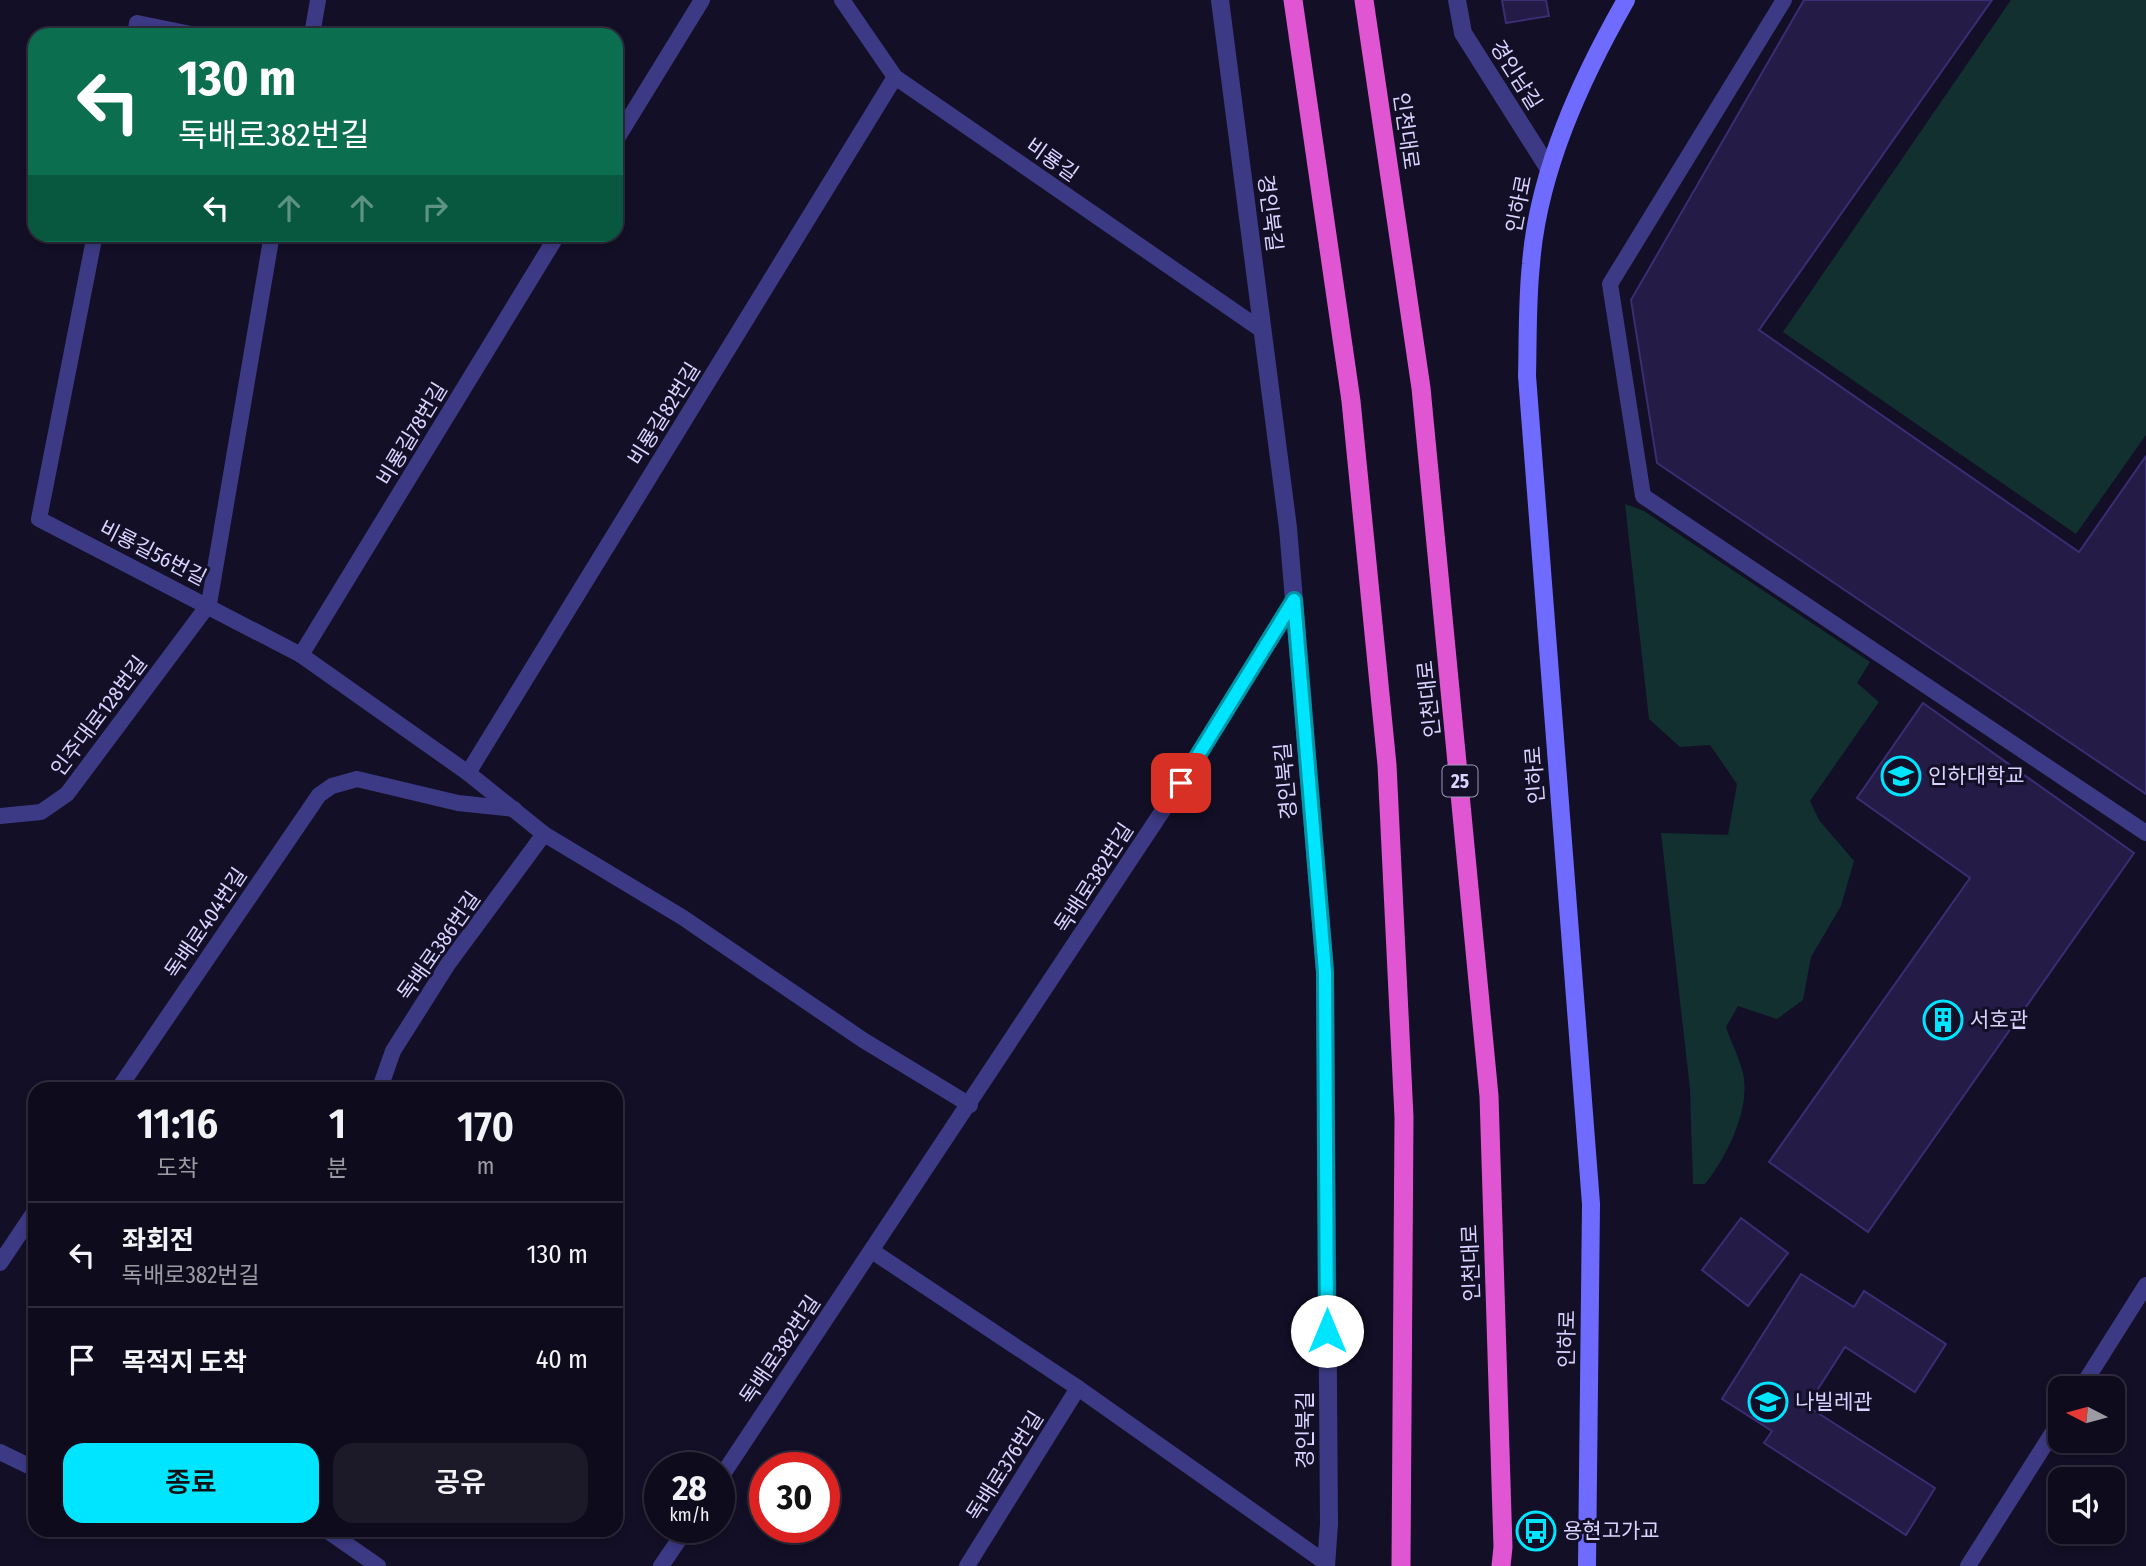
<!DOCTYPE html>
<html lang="ko">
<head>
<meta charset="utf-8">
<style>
	:root { --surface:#0e0b1c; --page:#1c1929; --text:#f1f3f6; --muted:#9b9ba3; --line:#2e2b3b; --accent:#00e5ff }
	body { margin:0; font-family:"Fira Sans Condensed","Noto Sans KR",sans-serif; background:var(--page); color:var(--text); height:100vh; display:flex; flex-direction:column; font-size:26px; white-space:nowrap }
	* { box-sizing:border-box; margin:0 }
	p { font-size:23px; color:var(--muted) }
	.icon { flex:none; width:38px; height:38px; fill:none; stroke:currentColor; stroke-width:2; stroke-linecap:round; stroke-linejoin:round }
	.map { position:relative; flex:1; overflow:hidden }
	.drawer { position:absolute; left:28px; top:1082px; width:595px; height:455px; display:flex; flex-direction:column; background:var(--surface); border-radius:21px; box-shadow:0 4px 10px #0003,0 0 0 2px var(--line) }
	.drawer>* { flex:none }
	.guide { position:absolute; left:28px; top:28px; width:595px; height:214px; border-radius:21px; box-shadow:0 4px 10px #0003,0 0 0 2px var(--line); background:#0b6e4f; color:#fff; overflow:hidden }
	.needle { width:46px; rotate:276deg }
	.tools { position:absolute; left:2048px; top:1376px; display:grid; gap:14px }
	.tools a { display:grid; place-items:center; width:77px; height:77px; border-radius:14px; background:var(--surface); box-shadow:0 4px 10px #0003,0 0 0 2px var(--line); font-size:35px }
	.speed { position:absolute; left:644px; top:1452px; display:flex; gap:14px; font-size:35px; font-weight:700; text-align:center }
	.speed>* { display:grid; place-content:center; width:91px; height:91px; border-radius:50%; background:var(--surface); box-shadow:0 4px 10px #0003,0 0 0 2px var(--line); line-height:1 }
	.speed small { font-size:18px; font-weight:400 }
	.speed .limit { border:10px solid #d22; background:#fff; color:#111 }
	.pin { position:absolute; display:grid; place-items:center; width:60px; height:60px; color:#fff; margin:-30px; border-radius:14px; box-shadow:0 4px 10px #0006 }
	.me { position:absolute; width:77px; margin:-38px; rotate:0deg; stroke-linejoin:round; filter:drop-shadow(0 0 5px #0008) }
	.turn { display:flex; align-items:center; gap:24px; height:147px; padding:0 35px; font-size:32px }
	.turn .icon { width:91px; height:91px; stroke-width:2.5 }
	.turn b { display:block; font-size:49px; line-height:60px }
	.lanes { display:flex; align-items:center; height:66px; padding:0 35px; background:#0003; justify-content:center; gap:35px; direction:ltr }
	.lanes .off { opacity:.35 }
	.eta { display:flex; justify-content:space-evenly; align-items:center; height:119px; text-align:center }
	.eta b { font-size:42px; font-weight:600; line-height:49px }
	.cta { display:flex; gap:14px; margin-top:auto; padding:14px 35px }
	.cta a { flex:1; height:80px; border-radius:21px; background:var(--accent); color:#111; font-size:28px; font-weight:600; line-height:80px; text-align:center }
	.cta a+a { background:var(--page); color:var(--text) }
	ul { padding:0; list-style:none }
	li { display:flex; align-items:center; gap:21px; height:105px; padding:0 35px; border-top:2px solid var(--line) }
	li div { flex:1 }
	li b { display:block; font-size:26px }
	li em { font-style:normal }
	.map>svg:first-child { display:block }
	.green { fill:#12302f }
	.building { fill:#241b47; stroke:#3b2d73; stroke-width:2 }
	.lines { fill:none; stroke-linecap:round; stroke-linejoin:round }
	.service { stroke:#3d3a85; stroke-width:16 }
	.minor { stroke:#3d3a85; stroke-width:18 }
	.secondary { stroke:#6f6bff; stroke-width:18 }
	.trunk { stroke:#e055d1; stroke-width:19 }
	.route-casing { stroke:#0095a6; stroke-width:18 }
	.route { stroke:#00e5ff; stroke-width:12 }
	.labels { text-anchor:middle; stroke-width:6; stroke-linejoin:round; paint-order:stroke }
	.shield { fill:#130f26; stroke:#9e99be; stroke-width:2 }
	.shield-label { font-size:19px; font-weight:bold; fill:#d9d4ff }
	.street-label { font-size:21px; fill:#d9d4ff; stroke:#130f26 }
	.poi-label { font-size:21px; fill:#d9d4ff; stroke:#130f26; text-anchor:start }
</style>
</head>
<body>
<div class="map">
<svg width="2146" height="1566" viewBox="0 0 2146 1566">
	<rect width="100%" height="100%" fill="#130f26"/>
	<g class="green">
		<polygon points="2011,0 2146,0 2146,435 2076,534 1783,332"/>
		<path d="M1625,504L1644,511L1870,662L1857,683L1879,702L1810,801L1819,820L1854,861L1841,906L1811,957L1803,1000L1777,1019L1738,1006L1726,1027C1731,1042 1739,1057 1743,1073C1751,1108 1727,1157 1705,1184H1693L1690,1089L1661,833L1728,835L1737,784L1710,745L1680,747L1649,719Z"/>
	</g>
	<g class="building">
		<polygon points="1502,0 1546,0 1549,16 1506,23"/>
		<polygon points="1804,0 1992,0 1759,330 2079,552 2146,456 2146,794 1657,463 1631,300"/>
		<polygon points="1923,703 2134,853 1868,1232 1769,1162 1970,878 1857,798"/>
		<polygon points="1741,1218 1788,1253 1748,1306 1702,1270"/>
		<polygon points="1801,1274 1854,1307 1864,1291 1946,1344 1915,1392 1845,1347 1807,1406 1935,1488 1906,1535 1764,1443 1772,1431 1722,1399"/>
	</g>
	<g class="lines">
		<g class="service">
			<polyline points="842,0 895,77 1263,331"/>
			<polyline points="1784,0 1610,284 1643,496 2146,833"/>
			<polyline points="135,35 137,23 196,35"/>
			<polyline points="312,35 318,0"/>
			<polyline points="616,140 702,0"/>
			<polyline points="95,234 39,519 301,655 468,773 544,834 682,917 863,1040 970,1105"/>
			<polyline points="301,655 558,234"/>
			<polyline points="468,773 895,77"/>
			<polyline points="0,816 41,812 67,794 209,604 272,234"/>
			<polyline points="119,1088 319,795 332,786 357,779 458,803 514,809"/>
			<polyline points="380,1088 393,1051 448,964 544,834"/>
			<polyline points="872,1251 1078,1388 1326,1563"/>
			<polyline points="0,1263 35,1211"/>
			<polyline points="2081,1388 2146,1285"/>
			<polyline points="0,1452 35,1469"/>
			<polyline points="719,1480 1181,783 1294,600"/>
			<polyline points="326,1530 378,1566"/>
			<polyline points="661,1566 687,1528"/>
			<polyline points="967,1566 1078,1388"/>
			<polyline points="1968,1566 2060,1421"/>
		</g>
		<g class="minor">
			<polyline points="1220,0 1288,528 1325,972 1329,1524 1326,1566"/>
			<polyline points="1457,0 1463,33 1549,169"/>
		</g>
		<path class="secondary" d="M1587,1566L1591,1204L1527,376C1528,339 1527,301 1531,264C1538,172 1581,79 1626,0"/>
		<g class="trunk">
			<polyline points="1293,0 1351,401 1387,765 1404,1117 1401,1566"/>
			<polyline points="1364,0 1421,388 1489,1096 1503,1547 1501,1566"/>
		</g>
	</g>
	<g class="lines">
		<defs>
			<polyline id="route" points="1181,783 1294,600 1325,972 1327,1331"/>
		</defs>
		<use href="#route" class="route-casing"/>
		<use href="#route" class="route"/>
	</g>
	<defs>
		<symbol id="university-ring" viewBox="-11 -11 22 22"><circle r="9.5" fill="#130f26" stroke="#00e5ff" stroke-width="1.5"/><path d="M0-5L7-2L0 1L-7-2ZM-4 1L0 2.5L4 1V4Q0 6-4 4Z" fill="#00e5ff"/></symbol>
		<symbol id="building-ring" viewBox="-11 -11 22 22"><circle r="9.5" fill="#130f26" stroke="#00e5ff" stroke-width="1.5"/><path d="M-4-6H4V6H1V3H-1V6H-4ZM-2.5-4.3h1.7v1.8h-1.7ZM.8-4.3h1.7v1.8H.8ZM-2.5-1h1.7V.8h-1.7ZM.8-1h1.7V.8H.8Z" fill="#00e5ff"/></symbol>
		<symbol id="bus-ring" viewBox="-11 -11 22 22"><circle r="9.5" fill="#130f26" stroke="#00e5ff" stroke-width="1.5"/><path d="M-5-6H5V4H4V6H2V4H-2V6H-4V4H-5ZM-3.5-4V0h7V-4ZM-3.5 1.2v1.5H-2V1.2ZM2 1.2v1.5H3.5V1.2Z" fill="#00e5ff"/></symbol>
	</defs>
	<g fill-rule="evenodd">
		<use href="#university-ring" x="1879" y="754" width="44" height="44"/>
		<use href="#building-ring" x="1921" y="998" width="44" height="44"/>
		<use href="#university-ring" x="1746" y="1380" width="44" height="44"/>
		<use href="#bus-ring" x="1514" y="1509" width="44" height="44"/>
	</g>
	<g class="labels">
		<rect class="shield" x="1442.5" y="765.5" width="35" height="31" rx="5"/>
		<g class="shield-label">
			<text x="1460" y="788">25</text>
		</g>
		<g class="street-label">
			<text transform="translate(1516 75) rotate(58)" y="7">경인남길</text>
			<text transform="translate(1406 131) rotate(82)" y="7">인천대로</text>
			<text transform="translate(1052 160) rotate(35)" y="7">비룡길</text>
			<text transform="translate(1519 204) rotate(-79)" y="7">인하로</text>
			<text transform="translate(1270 213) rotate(83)" y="7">경인북길</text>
			<text transform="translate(664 414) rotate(-58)" y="7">비룡길82번길</text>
			<text transform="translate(412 434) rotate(-59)" y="7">비룡길78번길</text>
			<text transform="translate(153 553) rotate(27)" y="7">비룡길56번길</text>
			<text transform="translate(1429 699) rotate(-96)" y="7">인천대로</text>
			<text transform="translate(99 716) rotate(-53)" y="7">인주대로128번길</text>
			<text transform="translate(1535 775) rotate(-94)" y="7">인하로</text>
			<text transform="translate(1286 781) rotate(-95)" y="7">경인북길</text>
			<text transform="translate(1094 878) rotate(-57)" y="7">독배로382번길</text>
			<text transform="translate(206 923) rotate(-56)" y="7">독배로404번길</text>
			<text transform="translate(439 946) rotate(-55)" y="7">독배로386번길</text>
			<text transform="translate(1471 1263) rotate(-92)" y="7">인천대로</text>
			<text transform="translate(1567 1339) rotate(-89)" y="7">인하로</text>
			<text transform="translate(780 1350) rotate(-56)" y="7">독배로382번길</text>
			<text transform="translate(1305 1430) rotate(-90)" y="7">경인북길</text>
			<text transform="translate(1005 1466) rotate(-58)" y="7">독배로376번길</text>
		</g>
		<g class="poi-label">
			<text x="1928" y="783">인하대학교</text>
			<text x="1970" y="1027">서호관</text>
			<text x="1795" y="1409">나빌레관</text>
			<text x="1563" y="1538">용현고가교</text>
		</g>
	</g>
</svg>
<div class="tools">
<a><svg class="needle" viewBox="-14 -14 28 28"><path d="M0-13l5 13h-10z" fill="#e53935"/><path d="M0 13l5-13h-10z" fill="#9b9ba3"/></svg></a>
<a><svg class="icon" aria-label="sound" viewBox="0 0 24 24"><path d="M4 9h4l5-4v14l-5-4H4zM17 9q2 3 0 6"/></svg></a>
</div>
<div class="speed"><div>28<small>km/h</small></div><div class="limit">30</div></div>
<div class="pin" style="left:1181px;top:783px;background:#d93025"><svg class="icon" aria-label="arrive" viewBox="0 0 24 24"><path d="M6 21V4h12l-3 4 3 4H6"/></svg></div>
<svg class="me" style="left:1327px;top:1331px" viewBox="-20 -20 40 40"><circle r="19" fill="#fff"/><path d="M0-13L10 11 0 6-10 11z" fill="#00e5ff"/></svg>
<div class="guide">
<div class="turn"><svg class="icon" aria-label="left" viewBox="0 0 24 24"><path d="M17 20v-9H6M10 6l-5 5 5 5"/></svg><div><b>130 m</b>독배로382번길</div></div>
<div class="lanes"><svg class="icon" aria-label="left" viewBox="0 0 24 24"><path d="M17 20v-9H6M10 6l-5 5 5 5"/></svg><svg class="icon off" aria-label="ahead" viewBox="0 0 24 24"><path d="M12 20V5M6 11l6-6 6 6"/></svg><svg class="icon off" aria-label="ahead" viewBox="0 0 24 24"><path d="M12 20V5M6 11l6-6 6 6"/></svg><svg class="icon off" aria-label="right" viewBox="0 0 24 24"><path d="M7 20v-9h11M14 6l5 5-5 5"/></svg></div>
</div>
<section class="drawer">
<div class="eta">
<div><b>11:16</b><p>도착</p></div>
<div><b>1</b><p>분</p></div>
<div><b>170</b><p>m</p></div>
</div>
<ul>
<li><svg class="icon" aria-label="left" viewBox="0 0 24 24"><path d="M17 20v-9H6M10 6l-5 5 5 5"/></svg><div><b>좌회전</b><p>독배로382번길</p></div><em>130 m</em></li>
<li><svg class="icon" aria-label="arrive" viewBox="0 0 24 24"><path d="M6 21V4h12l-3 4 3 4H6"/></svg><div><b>목적지 도착</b></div><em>40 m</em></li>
</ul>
<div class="cta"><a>종료</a><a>공유</a></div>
</section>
</div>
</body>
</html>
